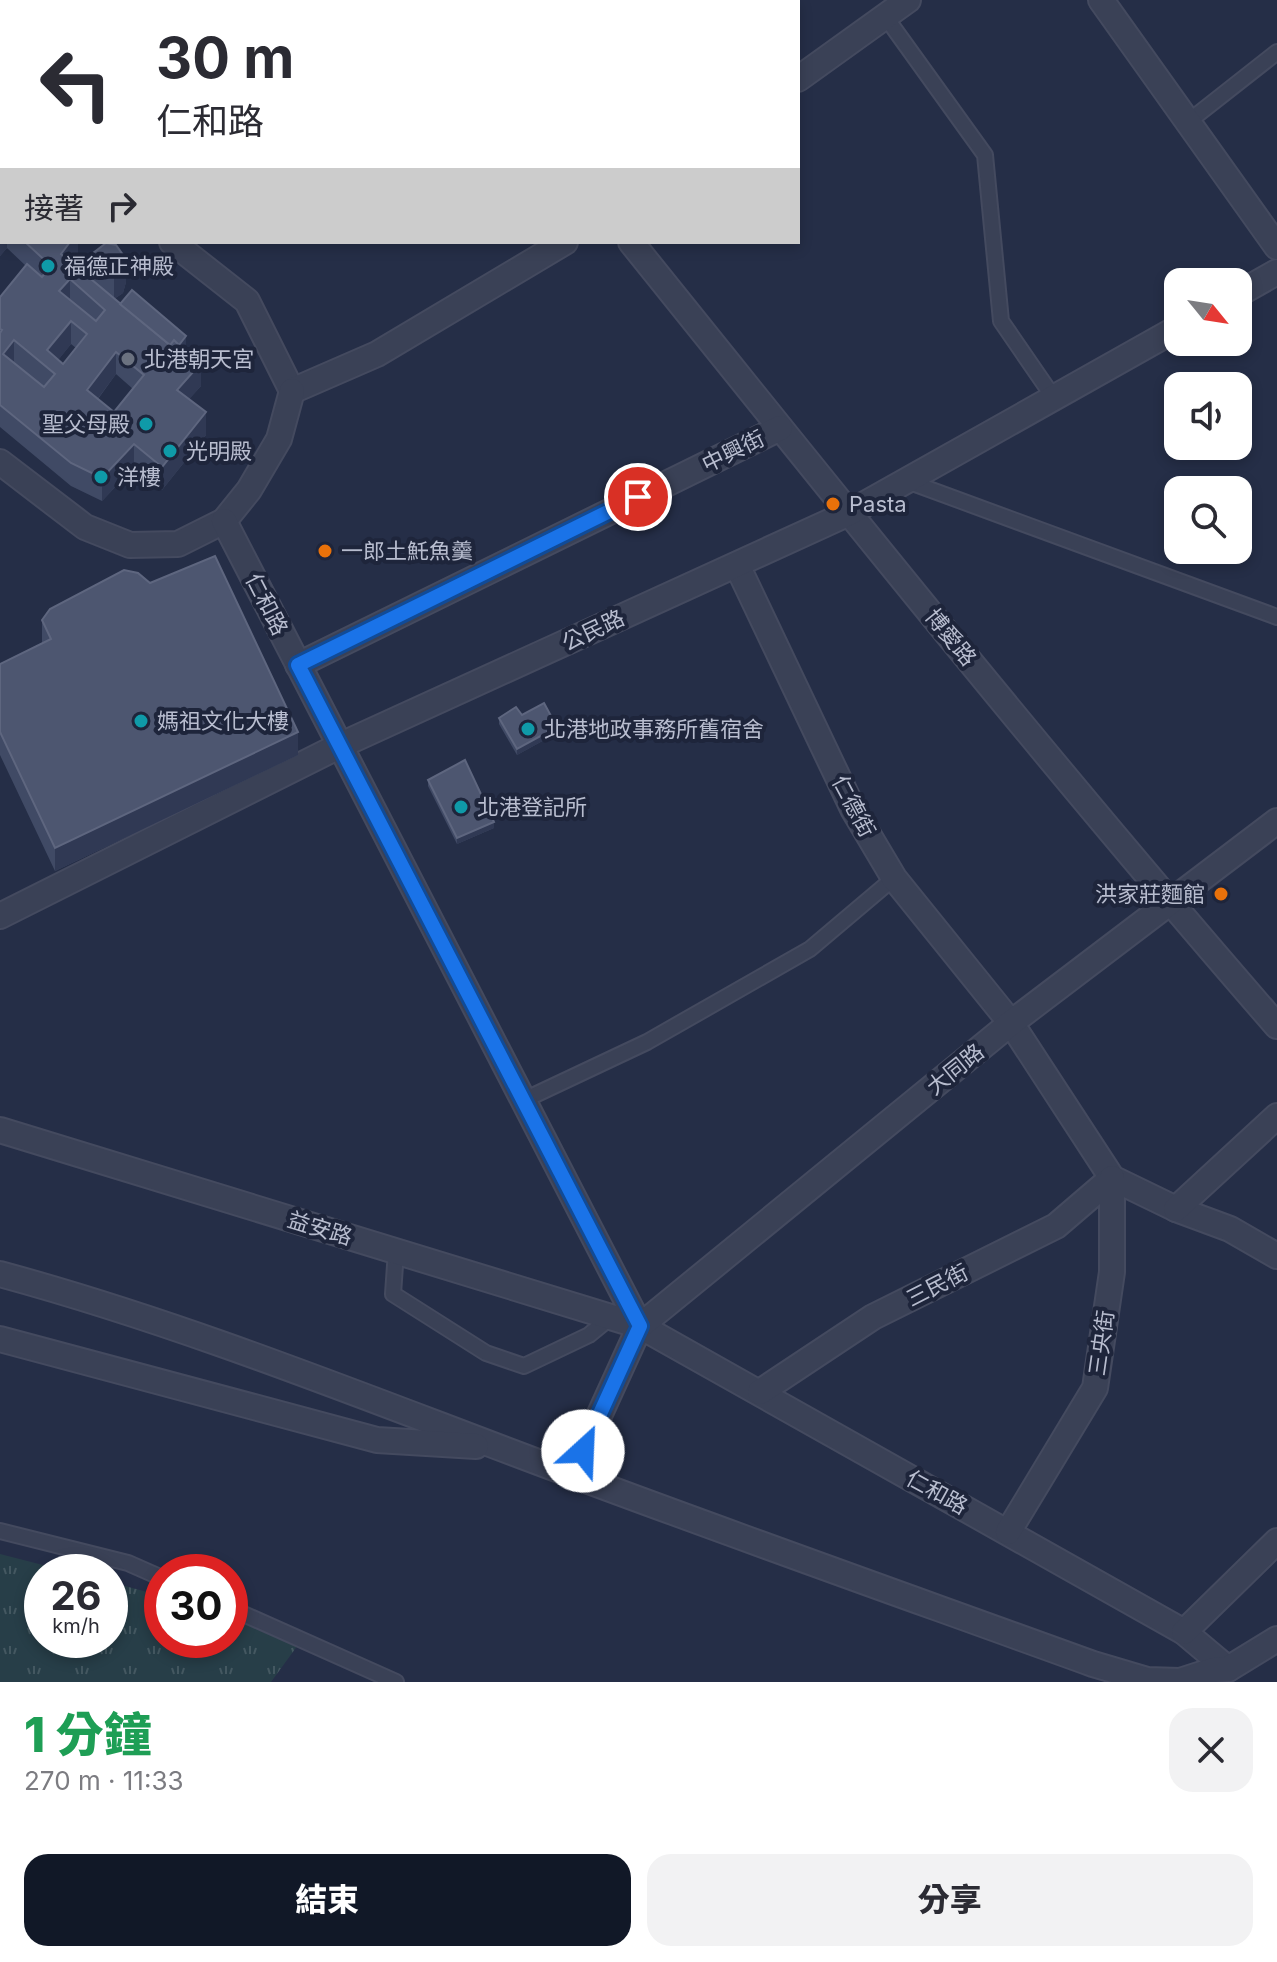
<!DOCTYPE html>
<html lang="zh-TW">
<head>
<meta charset="utf-8">
<style>
	:root { --surface:#fff; --page:#f2f2f3; --text:#2b2b33; --muted:#7c7c81; --accent:#111827 }
	body { margin:0; font-family:Inter,"Noto Sans TC",sans-serif; background:var(--page); color:var(--text); height:100vh; display:flex; flex-direction:column; font-size:30px; white-space:nowrap }
	* { box-sizing:border-box; margin:0 }
	p { font-size:26px; color:var(--muted) }
	.icon { flex:none; width:44px; height:44px; fill:none; stroke:currentColor; stroke-width:2; stroke-linecap:round; stroke-linejoin:round }
	.map { position:relative; height:1682px; overflow:hidden }
	.side { display:flex; flex-direction:column; background:var(--surface); flex:1 }
	.side>* { flex:none }
	.hud { position:absolute; left:0px; top:0px; width:800px; height:244px; box-shadow:0 4px 12px #0003; background:#fff; color:var(--text); overflow:hidden }
	.needle { width:52px; rotate:120deg }
	.tools { position:absolute; left:1164px; top:268px; display:grid; gap:16px }
	.tools a { display:grid; place-items:center; width:88px; height:88px; border-radius:16px; background:var(--surface); box-shadow:0 4px 12px #0003; font-size:40px }
	.speed { position:absolute; left:24px; top:1554px; display:flex; gap:16px; font-size:40px; font-weight:700; text-align:center }
	.speed>* { display:grid; place-content:center; width:104px; height:104px; border-radius:50%; background:var(--surface); box-shadow:0 4px 12px #0003; line-height:1 }
	.speed small { font-size:20px; font-weight:400 }
	.speed .limit { border:12px solid #d22; background:#fff; color:#111 }
	.pin { position:absolute; display:grid; place-items:center; width:68px; height:68px; color:#fff; margin:-34px; border:4px solid #fff; border-radius:50%; box-shadow:0 2px 8px #0007 }
	.me { position:absolute; width:88px; margin:-44px; rotate:25deg; stroke-linejoin:round; filter:drop-shadow(0 0 6px #0008) }
	.turn { display:flex; align-items:center; gap:28px; height:168px; padding:0 24px; font-size:36px }
	.turn .icon { width:104px; height:104px; stroke-width:2.5 }
	.turn b { display:block; font-size:56px; line-height:68px }
	.then { display:flex; align-items:center; height:76px; padding:0 24px; background:#0003; gap:16px; font-size:30px }
	.round { display:grid; place-items:center; flex:none; width:84px; height:84px; border-radius:24px; background:var(--page) }
	.overview { display:flex; align-items:center; justify-content:space-between; height:136px; padding:0 24px }
	h1 { font-size:48px; font-weight:800; line-height:60px; color:#1e9e55 }
	.button { display:flex; gap:16px; margin-top:auto; padding:16px 24px }
	.button a { flex:1; height:92px; border-radius:24px; background:var(--accent); color:#fff; font-size:32px; font-weight:800; line-height:92px; text-align:center }
	.button a+a { background:var(--page); color:var(--text) }
	.map>svg:first-child { display:block }
	.grass { fill:url(#grass-tufts) }
	.lines { fill:none; stroke-linecap:round; stroke-linejoin:round }
	.service-casing { stroke:#444a5f; stroke-width:18 }
	.minor-casing { stroke:#444a5f; stroke-width:28 }
	.service { stroke:#3a4156; stroke-width:14 }
	.minor { stroke:#3a4156; stroke-width:24 }
	.wall { fill:#404a65; fill-rule:evenodd }
	.shaded-wall { fill:#303954 }
	.building { fill:#4d5670; stroke:#5e667f; stroke-width:2; fill-rule:evenodd }
	.route-casing { stroke:#114b97; stroke-width:20 }
	.route { stroke:#1a73e8; stroke-width:14 }
	.culture-dot { fill:#0f9aa8; stroke:#1e253b; stroke-width:3 }
	.worship-dot { fill:#6b7280; stroke:#1e253b; stroke-width:3 }
	.food-dot { fill:#e8710a; stroke:#1e253b; stroke-width:3 }
	.labels { text-anchor:middle; stroke-width:8; stroke-linejoin:round; paint-order:stroke }
	.poi-label { font-size:22px; fill:#b8bdcf; stroke:#1e253b; text-anchor:start }
	.street-label { font-size:22px; fill:#b8bdcf; stroke:#1e253b }
</style>
</head>
<body>
<div class="map">
<svg width="1277" height="1682" viewBox="0 0 1277 1682">
	<defs>
		<pattern id="grass-tufts" width="24" height="20" patternUnits="userSpaceOnUse" patternTransform="scale(2)"><rect width="24" height="20" fill="#273e48"/><path d="M3 7l-1-3M5 7V3M7 7l1-3M15 17l-1-3M17 17v-4M19 17l1-3" fill="none" stroke="#445861"/></pattern>
	</defs>
	<rect width="100%" height="100%" fill="#252e47"/>
	<polygon class="grass" points="0,1554 70,1572 42,1572 42,1640 110,1640 110,1582 162,1596 162,1640 230,1640 230,1614 306,1634 271,1682 0,1682"/>
	<g class="lines">
		<defs>
			<g id="service">
				<polyline points="687,0 689,2"/>
				<polyline points="885,16 985,155 1001,321 1054,398"/>
				<polyline points="1188,122 1277,52"/>
				<polyline points="907,481 1277,617"/>
				<polyline points="524,1100 647,1042 810,949 894,878"/>
				<polyline points="396,1251 393,1294 486,1353 524,1366 589,1335 611,1317"/>
				<polyline points="0,1531 128,1563 162,1578"/>
				<polyline points="230,1608 396,1682"/>
			</g>
			<g id="minor">
				<polyline points="410,0 412,2"/>
				<polyline points="1101,0 1277,247"/>
				<polyline points="276,2 278,0"/>
				<polyline points="798,79 908,0"/>
				<polyline points="0,155 2,155"/>
				<polyline points="172,242 247,301 292,391"/>
				<path d="M631,242C843,506 1055,771 1277,1026"/>
				<polyline points="1238,294 1277,272"/>
				<polyline points="292,391 377,354 565,242"/>
				<polyline points="0,462 85,527 130,545 178,544 224,521 249,490 279,439 292,391"/>
				<polyline points="224,521 640,1326 572,1475"/>
				<polyline points="737,565 853,809 894,878 1011,1023 1112,1178 1176,1209 1230,1229 1277,1256"/>
				<polyline points="298,665 780,428"/>
				<polyline points="0,916 339,746 849,513 1178,328"/>
				<polyline points="0,1130 640,1326 1184,1632 1228,1669"/>
				<polyline points="1176,1209 1277,1116"/>
				<path d="M0,1274C195,1327 381,1404 570,1474C744,1539 919,1601 1093,1664L1147,1680L1180,1681L1214,1670L1228,1669L1277,1639"/>
				<polyline points="640,1326 1011,1023 1277,821"/>
				<polyline points="0,1339 377,1440 476,1446"/>
				<polyline points="760,1392 873,1317 1056,1226 1112,1178"/>
				<polyline points="1008,1532 1095,1388 1112,1272 1112,1178"/>
				<polyline points="1184,1632 1277,1541"/>
			</g>
		</defs>
		<use href="#service" class="service-casing"/>
		<use href="#minor" class="minor-casing"/>
		<use href="#service" class="service"/>
		<use href="#minor" class="minor"/>
	</g>
	<g class="wall">
		<path d="M0,219L2,242H78V256L72,263L92,280V264L126,282L123,293L114,299L186,348L185,350L201,386L189,399L206,435L162,490L134,467L102,501L71,486L0,427V297L26,266L7,248L0,256ZM71,344L76,348L63,364L58,360ZM116,374L133,389L114,412L98,399Z"/>
		<polygon points="42,620 298,755 55,871 0,755 0,664 42,643"/>
		<polygon points="522,715 557,733 517,755 499,724 499,718"/>
		<polygon points="428,780 494,828 457,844 428,786"/>
	</g>
	<g class="shaded-wall">
		<polygon points="2,231 2,242 7,242 7,248 0,256 0,233"/>
		<polygon points="70,242 78,242 78,256 61,277 61,254"/>
		<polygon points="126,259 126,282 123,293 114,299 114,276"/>
		<polygon points="70,279 70,302 59,291"/>
		<polygon points="71,321 71,344 50,370 47,350"/>
		<polygon points="186,336 186,348 170,368 170,356"/>
		<polygon points="14,340 14,363 3,354"/>
		<polygon points="116,352 116,374 87,413 87,390"/>
		<polygon points="201,363 201,386 177,413 177,390"/>
		<polygon points="206,412 206,435 162,490 162,467"/>
		<polygon points="134,444 134,467 102,501 102,478"/>
		<polygon points="557,727 557,733 517,755 517,749"/>
		<polygon points="298,732 298,755 55,871 55,848"/>
		<polygon points="494,822 494,828 457,844 457,838"/>
	</g>
	<g class="building">
		<polygon points="0,219 2,221 2,231 0,233"/>
		<path d="M25,242H70L61,254L170,345L174,340L201,363L177,390L206,412L162,467L134,444L102,478L71,463L0,405V333L2,330L0,329V297L27,264L42,277L51,266ZM70,279L105,310L96,321L59,291ZM71,321L87,334L63,364L47,350ZM14,340L55,374L44,387L3,354ZM116,352L144,375L114,412L87,390Z"/>
		<polygon points="106,243 116,245 126,259 123,270 114,276 98,273 92,264 93,253"/>
		<polygon points="132,290 186,336 179,345 174,340 170,345 120,304"/>
		<polygon points="215,556 298,732 55,848 0,732 0,664 51,639 42,620 50,609 124,570 138,573 150,583"/>
		<polygon points="544,703 557,727 517,749 499,718 516,707 522,715"/>
		<polygon points="465,760 494,822 457,838 428,780"/>
	</g>
	<g class="lines">
		<defs>
			<polyline id="route" points="583,1451 640,1326 298,665 638,497"/>
		</defs>
		<use href="#route" class="route-casing"/>
		<use href="#route" class="route"/>
	</g>
	<g class="culture-dot">
		<circle cx="48" cy="266" r="8"/>
		<circle cx="146" cy="424" r="8"/>
		<circle cx="170" cy="451" r="8"/>
		<circle cx="101" cy="477" r="8"/>
		<circle cx="141" cy="721" r="8"/>
		<circle cx="528" cy="729" r="8"/>
		<circle cx="461" cy="807" r="8"/>
	</g>
	<circle class="worship-dot" cx="128" cy="359" r="8"/>
	<g class="food-dot">
		<circle cx="833" cy="504" r="8"/>
		<circle cx="325" cy="551" r="8"/>
		<circle cx="1221" cy="894" r="8"/>
	</g>
	<g class="labels">
		<g class="poi-label">
			<text x="64" y="274">福德正神殿</text>
			<text x="144" y="367">北港朝天宮</text>
			<text x="130" y="432" text-anchor="end">聖父母殿</text>
			<text x="186" y="459">光明殿</text>
			<text x="117" y="485">洋樓</text>
			<text x="849" y="512">Pasta</text>
			<text x="341" y="559">一郎土魠魚羹</text>
			<text x="157" y="729">媽祖文化大樓</text>
			<text x="544" y="737">北港地政事務所舊宿舍</text>
			<text x="477" y="815">北港登記所</text>
			<text x="1205" y="902" text-anchor="end">洪家莊麵館</text>
		</g>
		<g class="street-label">
			<text transform="translate(733 451) rotate(-26)" y="8">中興街</text>
			<text transform="translate(267 604) rotate(63)" y="8">仁和路</text>
			<text transform="translate(593 630) rotate(-25)" y="8">公民路</text>
			<text transform="translate(951 637) rotate(51)" y="8">博愛路</text>
			<text transform="translate(854 806) rotate(62)" y="8">仁德街</text>
			<text transform="translate(955 1069) rotate(-39)" y="8">大同路</text>
			<text transform="translate(320 1228) rotate(17)" y="8">益安路</text>
			<text transform="translate(937 1285) rotate(-27)" y="8">三民街</text>
			<text transform="translate(1101 1343) rotate(-82)" y="8">三央街</text>
			<text transform="translate(937 1492) rotate(29)" y="8">仁和路</text>
		</g>
	</g>
</svg>
<div class="tools">
<a><svg class="needle" viewBox="-14 -14 28 28"><path d="M0-13l5 13h-10z" fill="#e53935"/><path d="M0 13l5-13h-10z" fill="#7c7c81"/></svg></a>
<a><svg class="icon" aria-label="sound" viewBox="0 0 24 24"><path d="M4 9h4l5-4v14l-5-4H4zM17 9q2 3 0 6"/></svg></a>
<a><svg class="icon" aria-label="search" viewBox="0 0 24 24"><circle cx="10" cy="10" r="6"/><path d="M15 15l6 6"/></svg></a>
</div>
<div class="speed"><div>26<small>km/h</small></div><div class="limit">30</div></div>
<div class="pin" style="left:638px;top:497px;background:#d93025"><svg class="icon" aria-label="arrive" viewBox="0 0 24 24"><path d="M6 21V4h12l-3 4 3 4H6"/></svg></div>
<svg class="me" style="left:583px;top:1451px" viewBox="-20 -20 40 40"><circle r="19" fill="#fff"/><path d="M0-13L10 11 0 6-10 11z" fill="#1a73e8"/></svg>
<div class="hud">
<div class="turn"><svg class="icon" aria-label="left" viewBox="0 0 24 24"><path d="M17 20v-9H6M10 6l-5 5 5 5"/></svg><div><b>30 m</b>仁和路</div></div>
<div class="then">接著<svg class="icon" aria-label="right" viewBox="0 0 24 24"><path d="M7 20v-9h11M14 6l5 5-5 5"/></svg></div>
</div>
</div>
<section class="side">
<div class="overview"><div><h1>1 分鐘</h1><p>270 m · 11:33</p></div><a class="round"><svg class="icon" aria-label="close" viewBox="0 0 24 24"><path d="M6 6l12 12M18 6L6 18"/></svg></a></div>
<div class="button"><a>結束</a><a>分享</a></div>
</section>
</body>
</html>
